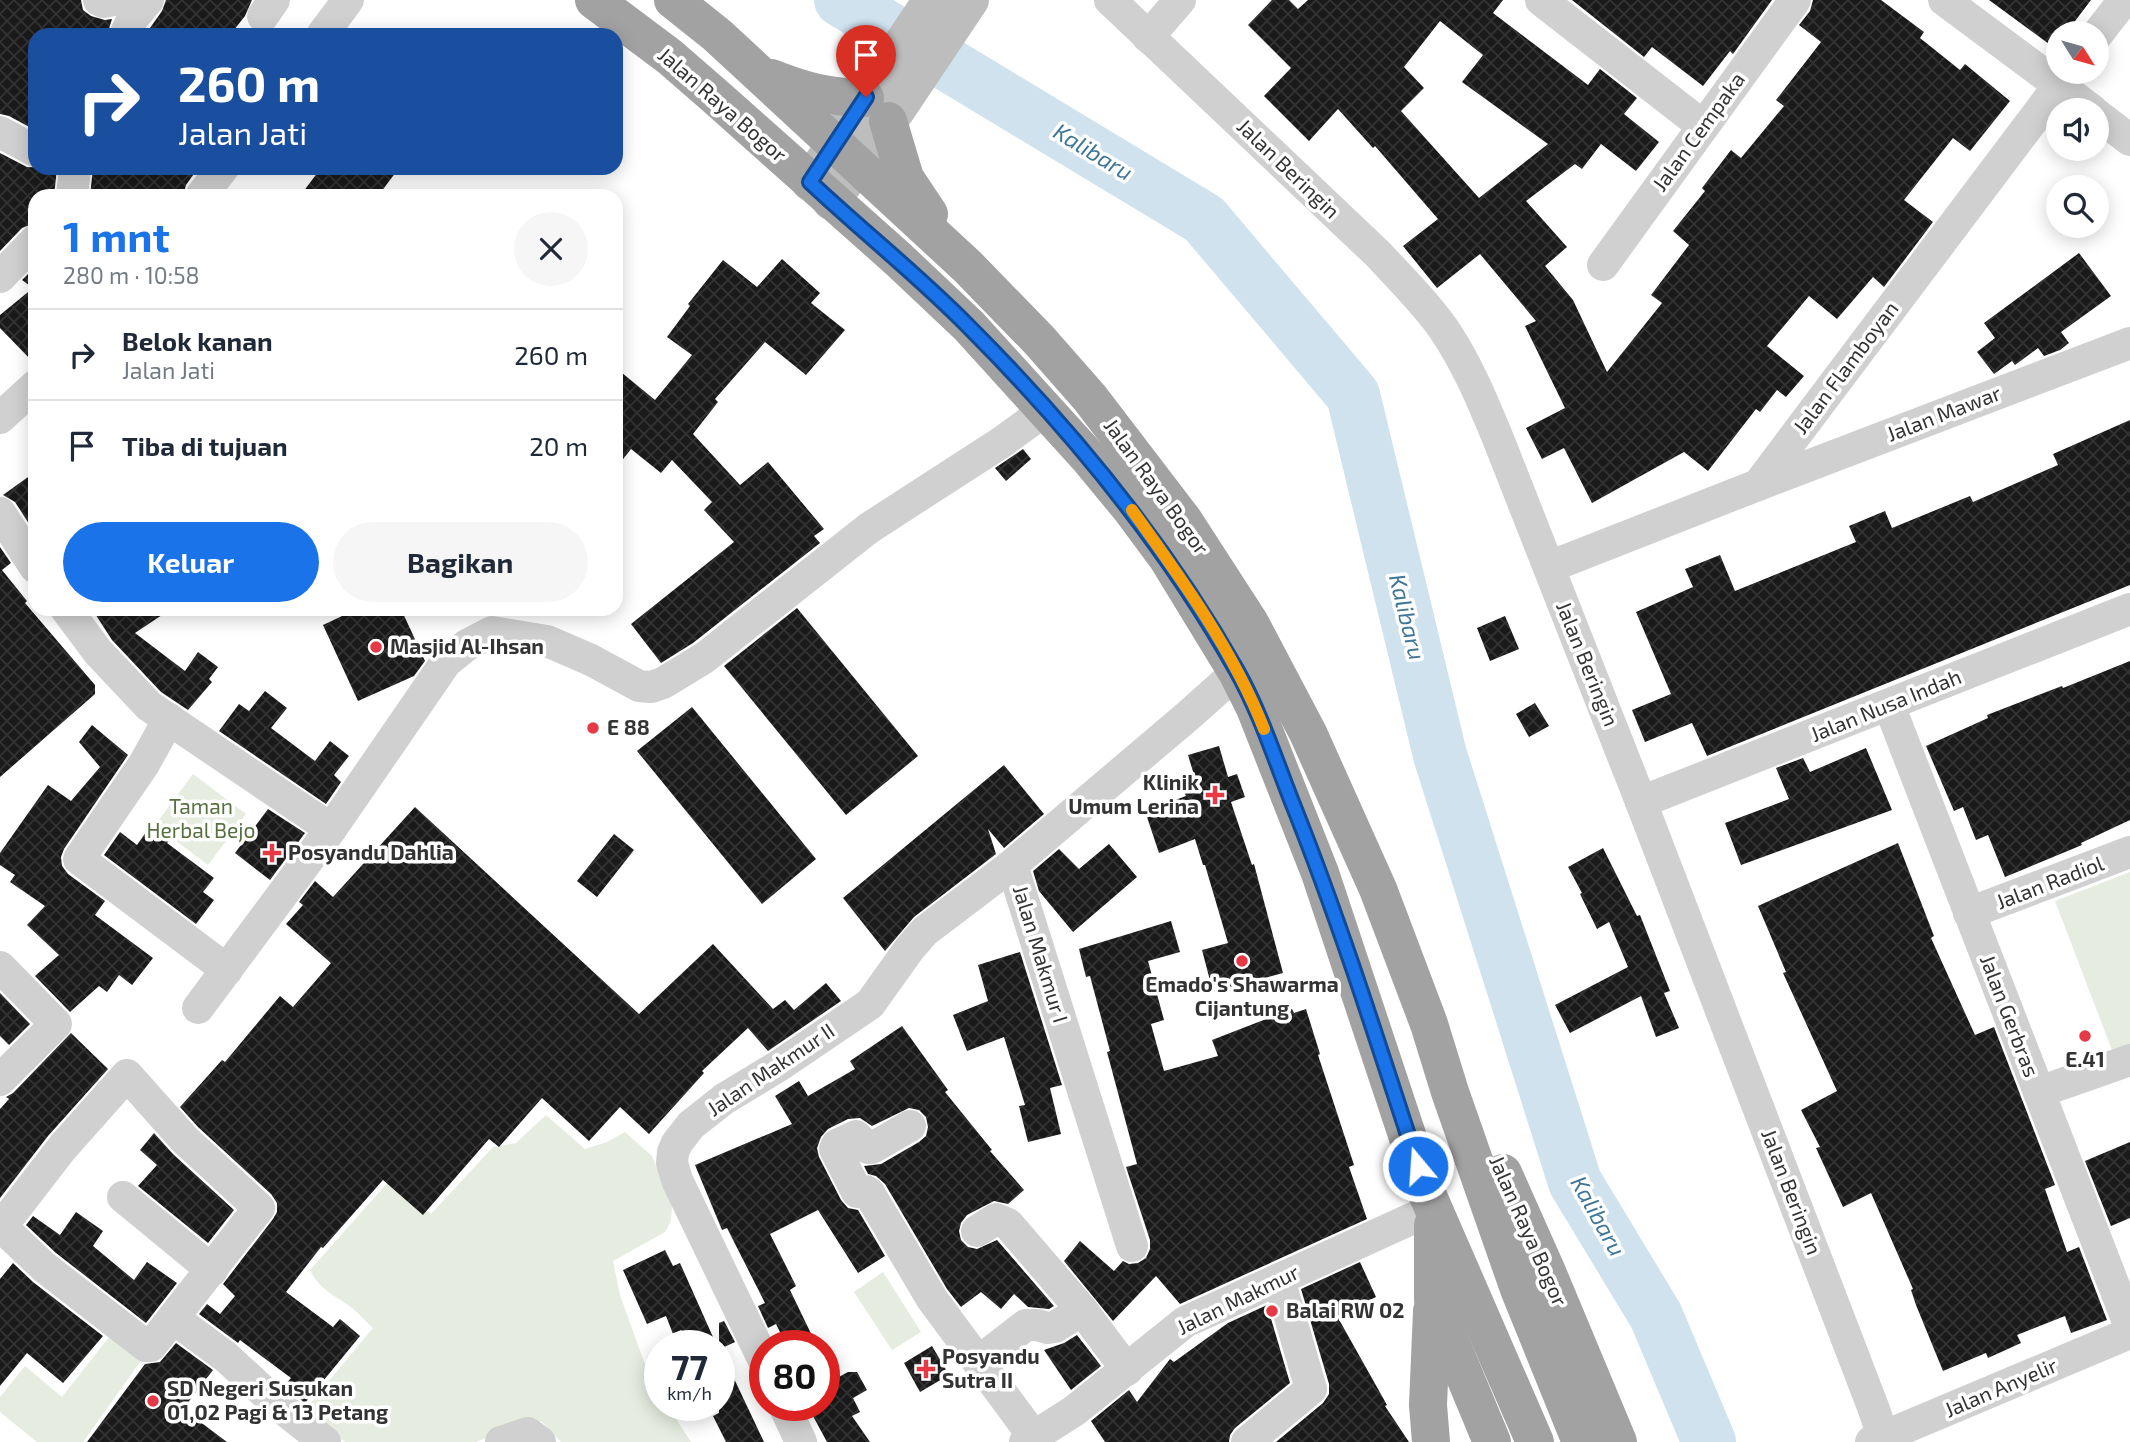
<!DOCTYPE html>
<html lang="id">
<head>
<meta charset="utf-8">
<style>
	:root { --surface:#fff; --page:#f6f6f7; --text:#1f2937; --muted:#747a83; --line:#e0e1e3; --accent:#1a73e8 }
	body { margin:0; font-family:"Exo 2",sans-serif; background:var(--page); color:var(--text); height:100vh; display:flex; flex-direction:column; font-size:26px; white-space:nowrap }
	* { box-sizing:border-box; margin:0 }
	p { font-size:23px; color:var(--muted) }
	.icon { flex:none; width:38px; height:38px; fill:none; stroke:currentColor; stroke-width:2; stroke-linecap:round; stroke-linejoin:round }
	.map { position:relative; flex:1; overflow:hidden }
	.sheet { position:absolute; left:28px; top:189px; width:595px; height:427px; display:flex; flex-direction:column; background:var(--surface); border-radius:21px; box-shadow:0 4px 18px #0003 }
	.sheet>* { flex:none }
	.banner { position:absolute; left:28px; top:28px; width:595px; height:147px; border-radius:21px; box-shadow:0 4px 18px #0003; background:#1a4fa0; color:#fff; overflow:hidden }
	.needle { width:46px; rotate:127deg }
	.buttons { position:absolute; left:2046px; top:21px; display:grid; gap:14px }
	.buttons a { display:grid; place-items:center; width:63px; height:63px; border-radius:50%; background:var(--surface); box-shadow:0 4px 18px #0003; font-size:35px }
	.speed { position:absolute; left:644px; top:1330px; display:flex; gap:14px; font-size:35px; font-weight:700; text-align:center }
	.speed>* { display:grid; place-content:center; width:91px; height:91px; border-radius:50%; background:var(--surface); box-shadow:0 4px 18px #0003; line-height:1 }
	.speed small { font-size:18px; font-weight:400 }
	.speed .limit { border:10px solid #d22; background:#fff; color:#111 }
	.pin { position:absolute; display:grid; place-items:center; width:60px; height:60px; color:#fff; margin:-72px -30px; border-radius:50% 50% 50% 0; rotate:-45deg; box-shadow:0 0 7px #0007 }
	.pin .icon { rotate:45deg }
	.me { position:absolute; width:77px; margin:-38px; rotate:342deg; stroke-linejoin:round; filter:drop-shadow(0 0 5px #0008) }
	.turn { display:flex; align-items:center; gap:24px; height:147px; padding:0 35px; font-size:32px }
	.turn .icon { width:91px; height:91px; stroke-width:2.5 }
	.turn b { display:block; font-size:49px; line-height:60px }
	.round { display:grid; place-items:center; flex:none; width:74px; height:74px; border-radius:37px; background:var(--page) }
	.summary { display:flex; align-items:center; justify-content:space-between; height:119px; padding:0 35px }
	h1 { font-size:42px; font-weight:700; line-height:52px; color:var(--accent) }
	.button { display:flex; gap:14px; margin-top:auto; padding:14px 35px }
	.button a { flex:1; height:80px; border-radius:42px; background:var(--accent); color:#fff; font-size:28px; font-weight:700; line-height:80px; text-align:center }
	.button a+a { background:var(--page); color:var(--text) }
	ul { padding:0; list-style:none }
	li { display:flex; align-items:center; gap:21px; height:91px; padding:0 35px; border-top:2px solid var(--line) }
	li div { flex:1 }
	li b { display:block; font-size:26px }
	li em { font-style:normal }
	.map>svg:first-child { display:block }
	.green { fill:#e6ecdf }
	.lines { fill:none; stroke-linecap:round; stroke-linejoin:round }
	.river { stroke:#cfe2ee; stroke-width:54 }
	.building { fill:url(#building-cross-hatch); fill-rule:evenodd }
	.minor { stroke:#d0d0d0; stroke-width:32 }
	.secondary { stroke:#bdbdbd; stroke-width:38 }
	.trunk { stroke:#a2a2a2; stroke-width:38 }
	.route-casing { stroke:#114b97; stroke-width:18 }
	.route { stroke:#1a73e8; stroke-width:12 }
	.slow { stroke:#f59e0b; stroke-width:12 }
	.poi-dot { fill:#e63946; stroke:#fff; stroke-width:2.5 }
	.labels { text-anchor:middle; stroke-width:7; stroke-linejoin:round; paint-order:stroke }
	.street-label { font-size:21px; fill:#333; stroke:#fff }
	.poi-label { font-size:21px; font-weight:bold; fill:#333; stroke:#fff; text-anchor:start }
	.park-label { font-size:21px; fill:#56703f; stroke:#fff }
	.water-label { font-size:23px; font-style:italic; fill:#3f7597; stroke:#fff }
</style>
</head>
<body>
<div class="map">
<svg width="2130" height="1442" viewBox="0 0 2130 1442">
	<defs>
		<pattern id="building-cross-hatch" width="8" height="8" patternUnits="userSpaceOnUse" patternTransform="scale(1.75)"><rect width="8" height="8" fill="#1a1a1a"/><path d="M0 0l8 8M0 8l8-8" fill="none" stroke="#333"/></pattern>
	</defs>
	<rect width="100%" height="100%" fill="#fff"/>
	<g class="green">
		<polygon points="193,774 246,814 208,865 155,825"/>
		<polygon points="2130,872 2130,1052 2115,1058 2055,901"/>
		<path d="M546,1115L585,1149L607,1142L625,1132L652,1156L672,1204L671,1221L665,1232L613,1261L620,1295L653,1387L660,1396V1405H667L691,1442H561L542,1422L533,1419L476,1442H345L303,1412L373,1328C365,1321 357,1311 348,1305C332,1294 319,1288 310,1270L390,1180L431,1214L493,1147L516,1143Z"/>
		<polygon points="883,1272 921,1332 892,1350 854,1292"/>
		<polygon points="113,1332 145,1355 83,1442 37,1442 0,1412 0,1397 25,1366 62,1397"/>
	</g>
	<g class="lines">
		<polyline class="river" points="841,0 1204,219 1353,395 1440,755 1575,1182 1656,1316 1709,1442"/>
	</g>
	<g class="building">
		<polygon points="0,0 81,0 83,10 91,16 105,20 112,19 107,35 35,35 35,130 9,116 0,114"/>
		<polygon points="166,0 252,0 245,16 230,35 145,35 162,11"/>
		<path d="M1272,0H1289L1298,9L1308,0H1503L1493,13L1588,85L1600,69L1637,98L1624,114L1659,142L1636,171L1601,144L1582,169L1575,164L1526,201L1567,247L1545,266L1573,300L1607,372L1662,303L1651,295L1689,245L1673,231L1705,191L1702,188L1731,150L1741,158L1784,106L1776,100L1821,42L1799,25L1810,11L1813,0H1881L1924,32L1920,38L1960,70L1965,64L2010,101L1970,151L1953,138L1904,200L1933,222L1884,287L1873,277L1837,319L1809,296L1767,346L1804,376L1786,397L1777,390L1760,412L1756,409L1708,471L1684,452L1592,503L1564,448L1542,459L1526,428L1565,408L1525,326L1536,321L1480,254L1437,288L1403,246L1438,219L1375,146L1373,148L1338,109L1309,141L1264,96L1291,68L1248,25ZM1440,21L1483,55L1462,82L1548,144L1479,198L1401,111L1424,88L1404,67Z"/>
		<polygon points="1572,0 1772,0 1733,54 1730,51 1703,86 1652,47 1644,57"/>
		<polygon points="1989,0 2091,0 2066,33 2058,33 2058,44 2049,44"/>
		<polygon points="0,153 27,167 57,168 54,196 35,196 35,223 22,228 0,251"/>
		<polygon points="93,168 198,168 186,185 183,196 90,196"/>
		<polygon points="321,168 399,168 378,196 300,196"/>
		<polygon points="2079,253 2111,296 2061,332 2069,343 2060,350 2044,356 2038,348 2015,365 2012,361 1994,374 1977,352 1995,338 1984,323"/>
		<polygon points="782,259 820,293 811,303 845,330 806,375 765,342 715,399 718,402 693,434 740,485 768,462 824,529 814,536 820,543 693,643 661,663 631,624 734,542 704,510 712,502 672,460 661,473 631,449 616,468 616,368 655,400 692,355 667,337 690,306 688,304 723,260 757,287"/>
		<polygon points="35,267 35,364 0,328 0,315 33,288 22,280"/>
		<polygon points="2130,420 2130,585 1707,756 1692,723 1645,742 1632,710 1671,694 1636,612 1693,587 1685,569 1720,555 1735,591 1856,542 1849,526 1885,511 1892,528 1970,496 1973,502 2058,465 2053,454"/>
		<polygon points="1023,449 1031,459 1006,481 995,468"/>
		<polygon points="35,472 35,533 15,502 3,495"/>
		<polygon points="0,547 11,563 2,570 27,601 25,603 95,685 95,694 0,777"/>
		<polygon points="797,608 918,756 846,815 724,666"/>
		<polygon points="92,609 171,609 135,633 185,671 198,652 218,667 209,679 212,682 188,710 161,692 112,640"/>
		<polygon points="357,609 401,609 425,661 414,676 358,701 323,625"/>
		<polygon points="1505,616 1519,649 1490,661 1477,628"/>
		<polygon points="2130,661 2130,820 2081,843 2082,845 2005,877 1988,835 1976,840 1963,807 1954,811 1926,746 1988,718 1987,715 2062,686 2063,688"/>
		<polygon points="265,691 287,708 271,728 315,761 330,741 349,756 334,775 341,782 326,804 219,731 239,704 249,711"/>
		<polygon points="1535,703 1549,726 1529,737 1516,714"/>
		<polygon points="692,707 816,859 762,904 637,751"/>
		<polygon points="92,725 128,755 64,849 61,857 62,866 68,874 105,901 95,915 153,958 132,985 119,975 107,992 99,986 70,1012 35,976 59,955 27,925 45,906 10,882 15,875 0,865 0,853 48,785 71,801 100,767 79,742"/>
		<polygon points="1219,746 1228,777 1237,774 1245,797 1231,802 1252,865 1254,864 1283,973 1213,992 1202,950 1228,943 1205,865 1203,865 1195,839 1159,853 1145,811 1186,796 1184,792 1198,788 1188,755"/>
		<polygon points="1866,748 1892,810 1741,865 1725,823 1789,799 1776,768 1803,758 1810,772"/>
		<polygon points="1004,765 1044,814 1004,848 988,829 996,854 914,917 885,951 843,898"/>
		<polygon points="415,807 639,1014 713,944 773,1009 785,1000 794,1010 826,983 841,1001 768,1051 748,1028 702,1071 704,1073 649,1134 620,1107 589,1141 542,1098 499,1147 489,1139 423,1215 383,1180 323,1248 321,1247 286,1292 333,1327 340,1319 360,1336 305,1403 284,1386 291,1378 240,1340 238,1343 199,1314 207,1304 220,1314 235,1296 223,1284 273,1219 277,1212 277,1203 271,1194 198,1127 180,1107 222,1060 225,1062 280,996 293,1007 331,963 286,924 303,905 299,902 315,881 333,897"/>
		<polygon points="268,809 305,833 270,880 235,853"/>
		<polygon points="151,825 170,839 167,843 214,878 203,892 214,900 196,924 104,855 120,832 137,845"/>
		<polygon points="614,834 634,850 597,897 577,881"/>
		<polygon points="1898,843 1934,936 1931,938 1975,1035 1994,1027 2055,1185 2045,1189 2067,1252 2079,1247 2107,1320 2071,1333 2065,1316 2017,1335 2021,1343 1988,1358 1986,1353 1943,1371 1916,1305 1911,1290 1913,1289 1871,1193 1843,1207 1816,1148 1820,1147 1801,1110 1837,1091 1783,973 1786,972 1758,906"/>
		<polygon points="1109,844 1137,877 1073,932 1039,891 1033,871 1059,849 1079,869"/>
		<polygon points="1603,848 1637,916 1640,915 1670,991 1664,993 1679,1028 1656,1037 1641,996 1570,1033 1555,1005 1628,967 1609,922 1597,929 1580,894 1582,893 1568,867"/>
		<polygon points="1171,921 1180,952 1148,961 1164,1020 1151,1024 1164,1071 1218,1056 1212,1040 1292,1009 1294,1013 1306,1009 1320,1054 1318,1055 1354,1165 1349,1167 1367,1219 1180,1304 1156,1276 1113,1321 1064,1261 1080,1241 1114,1271 1123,1261 1129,1264 1138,1263 1146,1258 1150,1249 1150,1240 1126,1167 1137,1164 1107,1052 1110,1051 1090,976 1086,977 1079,949"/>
		<polygon points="1020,952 1062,1085 1050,1088 1061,1134 1028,1142 1019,1106 1025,1105 1004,1037 967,1051 953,1015 988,1001 978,965"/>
		<polygon points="0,993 30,1024 9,1045 0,1036"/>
		<polygon points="902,1026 948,1090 945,1092 992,1150 990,1151 1024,1190 1008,1204 994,1201 967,1215 961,1223 959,1231 961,1240 968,1247 977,1249 997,1240 1054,1306 1049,1309 1028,1307 1014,1294 1001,1309 981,1292 961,1307 947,1289 885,1184 876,1176 868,1174 864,1166 881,1164 919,1142 926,1136 928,1127 926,1117 919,1110 909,1108 872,1126 860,1118 848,1119 828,1129 821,1137 817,1148 819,1157 841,1200 848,1208 858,1210 885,1256 858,1273 818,1210 770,1234 796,1286 790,1290 817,1346 787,1346 776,1324 768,1328 758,1306 765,1303 727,1228 722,1230 695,1165 792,1124 775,1096 799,1081 808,1096 855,1069 850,1061"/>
		<polygon points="71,1033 108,1069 48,1136 0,1198 0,1109 9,1099 6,1097 13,1093"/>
		<polygon points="154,1133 173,1154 234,1210 208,1243 138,1186 157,1165 140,1150"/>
		<polygon points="2130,1142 2130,1218 2111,1226 2085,1161"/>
		<polygon points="76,1212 103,1231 93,1246 134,1280 147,1262 177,1283 146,1323 56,1253 26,1225 33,1216 60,1235"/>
		<polygon points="665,1250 673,1266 680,1263 717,1346 688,1346 681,1330 673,1334 666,1316 647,1324 623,1270"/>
		<polygon points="1360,1262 1376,1297 1337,1316 1387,1405 1385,1406 1409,1442 1276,1442 1323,1403 1329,1394 1329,1384 1301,1289"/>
		<polygon points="13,1263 33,1282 103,1336 63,1383 27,1353 0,1386 0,1279"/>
		<polygon points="1267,1305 1290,1383 1235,1428 1230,1435 1229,1442 1105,1442 1091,1421 1129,1390 1137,1402 1170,1359 1174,1362 1228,1323"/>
		<polygon points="724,1321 735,1342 720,1349 764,1442 726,1442 713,1416 719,1413 719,1323"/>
		<polygon points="1077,1335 1101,1366 1071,1390 1044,1350 1064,1343"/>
		<polygon points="176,1343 213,1370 183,1409 227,1442 87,1442 145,1364 160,1362"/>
		<polygon points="932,1346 949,1375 920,1392 904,1363"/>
		<polygon points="848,1372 857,1372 867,1390 853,1398 860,1412 852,1416 870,1442 827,1442 807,1405 824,1405 824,1385"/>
	</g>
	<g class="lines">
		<g class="minor">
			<polyline points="99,0 103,2 114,0"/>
			<path d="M1110,0L1378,254C1400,278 1424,301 1443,328C1467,363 1483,402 1499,441L1641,802L1873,1407L1885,1442"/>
			<polyline points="1541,0 1703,126"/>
			<polyline points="1944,0 2092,110"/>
			<polyline points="263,16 274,0"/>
			<polyline points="125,35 133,18 148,0"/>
			<polyline points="322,35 348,0"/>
			<polyline points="2096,36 2124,0"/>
			<polyline points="1148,37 1180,0"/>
			<polyline points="2096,114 2130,140"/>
			<polyline points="0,132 35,151"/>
			<polyline points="72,196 75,168"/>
			<polyline points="201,196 223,168"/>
			<polyline points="1603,265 1795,0"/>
			<polyline points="0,277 35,241"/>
			<polyline points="0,418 35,386"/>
			<polyline points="1758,485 2130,343"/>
			<polyline points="0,513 35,567"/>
			<polyline points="1549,567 1758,485 2069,72"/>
			<polyline points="66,609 98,652 149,706 331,829"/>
			<polyline points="1889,705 2130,1327"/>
			<polyline points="169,719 144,764 79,859 227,970"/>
			<polyline points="1641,802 2130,609"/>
			<polyline points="1969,913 2130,852"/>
			<polyline points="0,967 56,1024 0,1080"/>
			<polyline points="198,1008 331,829 446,662 467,645 492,632 547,641 591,660 639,686 651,687 663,683 704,658 869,528 1002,442 1046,410"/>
			<polyline points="2039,1092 2130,1060"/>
			<polyline points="910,1126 872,1148 868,1148 856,1136 837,1145 835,1149 857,1192 866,1191 869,1193 932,1299 1034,1437"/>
			<polyline points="123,1197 212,1270"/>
			<polyline points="0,1223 4,1229 44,1267 146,1346 151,1346 259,1208 185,1140 127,1075 62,1148 2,1226 0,1228"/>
			<polyline points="977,1231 996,1219 1008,1224 1082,1310 1127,1370"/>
			<polyline points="1132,1246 1012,865 1189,715 1237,672"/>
			<polyline points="173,1318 226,1357 277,1404 325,1442"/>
			<polyline points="978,1362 1026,1325 1037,1325 1048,1328 1055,1327 1082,1310"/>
			<polyline points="765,1363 677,1180 672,1163 673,1152 677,1143 691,1125 724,1099 780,1065 870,1004 910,948 925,931 1012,865"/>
			<polyline points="784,1405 801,1442"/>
			<polyline points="501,1442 528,1433 540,1442"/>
			<polyline points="1025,1442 1074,1411 1185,1322 1433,1209"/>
			<polyline points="1247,1442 1311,1389 1279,1279"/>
			<polyline points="1871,1442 2130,1333"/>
		</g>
		<g class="secondary">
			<polyline points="810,182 932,0"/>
			<polyline points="831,201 897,109 970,0"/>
		</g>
		<g class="trunk">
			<polyline points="594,0 670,57 716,97 898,259 969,326 1088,457 1131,509 1168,559 1237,672 1255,708 1320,873 1425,1189 1535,1442"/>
			<polyline points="673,0 717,35 968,267 1039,340 1090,398 1184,521 1250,623 1308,733 1378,889 1429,1024 1450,1092 1519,1289 1581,1442"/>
			<path d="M771,78C807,92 827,97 865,98"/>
			<polyline points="888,121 905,178 929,214"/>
			<polyline points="1503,1173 1547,1272 1618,1442"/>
			<polyline points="1433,1225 1433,1300 1492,1442"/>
			<polyline points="1431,1442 1428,1405 1432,1311"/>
		</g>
	</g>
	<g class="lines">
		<defs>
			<path id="route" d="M866,97L810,182C862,231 918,275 968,326C1071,429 1165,543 1237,671C1261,714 1276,762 1294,807C1341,925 1379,1046 1418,1166"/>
		</defs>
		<use href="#route" class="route-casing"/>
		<use href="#route" class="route"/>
		<path class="slow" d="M1132,510C1181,578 1233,650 1264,729"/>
	</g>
	<g class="poi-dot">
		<circle cx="376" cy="647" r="7"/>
		<circle cx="593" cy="728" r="7"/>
		<path d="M1211.5 784.5h7v7h7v7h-7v7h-7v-7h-7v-7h7z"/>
		<path d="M268.5 842.5h7v7h7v7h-7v7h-7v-7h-7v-7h7z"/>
		<circle cx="1242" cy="961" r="7"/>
		<circle cx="2085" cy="1036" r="7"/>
		<circle cx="1272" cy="1311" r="7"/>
		<path d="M922.5 1358.5h7v7h7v7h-7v7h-7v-7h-7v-7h7z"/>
		<circle cx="153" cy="1401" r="7"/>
	</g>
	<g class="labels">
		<g class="street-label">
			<text transform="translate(722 105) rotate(41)" y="7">Jalan Raya Bogor</text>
			<text transform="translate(1699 132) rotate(-54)" y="7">Jalan Cempaka</text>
			<text transform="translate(1288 169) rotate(44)" y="7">Jalan Beringin</text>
			<text transform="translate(1846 368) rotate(-53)" y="7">Jalan Flamboyan</text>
			<text transform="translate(1944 414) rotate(-21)" y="7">Jalan Mawar</text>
			<text transform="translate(1156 487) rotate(54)" y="7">Jalan Raya Bogor</text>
			<text transform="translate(1587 664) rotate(68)" y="7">Jalan Beringin</text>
			<text transform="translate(1886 706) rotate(-22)" y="7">Jalan Nusa Indah</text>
			<text transform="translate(2050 883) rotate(-21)" y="7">Jalan Radiol</text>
			<text transform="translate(1040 954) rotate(73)" y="7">Jalan Makmur I</text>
			<text transform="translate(2009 1016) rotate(69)" y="7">Jalan Gerbras</text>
			<text transform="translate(771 1070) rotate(-34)" y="7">Jalan Makmur II</text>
			<text transform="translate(1791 1192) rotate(69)" y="7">Jalan Beringin</text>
			<text transform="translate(1528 1231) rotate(66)" y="7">Jalan Raya Bogor</text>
			<text transform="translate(1238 1300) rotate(-26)" y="7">Jalan Makmur</text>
			<text transform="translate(2001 1388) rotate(-23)" y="7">Jalan Anyelir</text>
		</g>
		<g class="poi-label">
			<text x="390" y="654">Masjid Al-Ihsan</text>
			<text x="607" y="735">E 88</text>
			<text x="1199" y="790" text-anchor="end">Klinik<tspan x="1199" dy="24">Umum Lerina</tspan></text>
			<text x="288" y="860">Posyandu Dahlia</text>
			<text x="1242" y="992" text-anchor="middle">Emado's Shawarma<tspan x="1242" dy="24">Cijantung</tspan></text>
			<text x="2085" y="1067" text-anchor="middle">E.41</text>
			<text x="1286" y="1318">Balai RW 02</text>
			<text x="942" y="1364">Posyandu<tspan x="942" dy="24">Sutra II</tspan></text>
			<text x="167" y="1396">SD Negeri Susukan<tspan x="167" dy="24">01,02 Pagi &amp; 13 Petang</tspan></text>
		</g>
		<g class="park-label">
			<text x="201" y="814">Taman<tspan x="201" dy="24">Herbal Bejo</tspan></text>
		</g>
		<g class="water-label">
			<text transform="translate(1093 152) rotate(31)" y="8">Kalibaru</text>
			<text transform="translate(1407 617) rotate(76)" y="8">Kalibaru</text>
			<text transform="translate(1598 1216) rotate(61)" y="8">Kalibaru</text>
		</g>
	</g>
</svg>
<div class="buttons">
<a><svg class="needle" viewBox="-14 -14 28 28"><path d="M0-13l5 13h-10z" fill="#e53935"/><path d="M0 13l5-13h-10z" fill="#747a83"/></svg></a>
<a><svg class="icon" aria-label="sound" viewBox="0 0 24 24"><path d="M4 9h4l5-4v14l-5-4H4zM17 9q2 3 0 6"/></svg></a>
<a><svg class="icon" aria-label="search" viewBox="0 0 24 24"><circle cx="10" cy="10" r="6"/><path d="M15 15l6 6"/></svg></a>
</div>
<div class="speed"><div>77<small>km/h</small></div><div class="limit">80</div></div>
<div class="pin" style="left:866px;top:97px;background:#d93025"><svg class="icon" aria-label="arrive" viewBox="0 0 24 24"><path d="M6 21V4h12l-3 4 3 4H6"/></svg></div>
<svg class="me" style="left:1418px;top:1166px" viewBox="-20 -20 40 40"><circle r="17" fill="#1a73e8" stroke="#fff" stroke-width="3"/><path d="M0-11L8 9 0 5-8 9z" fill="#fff"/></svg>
<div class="banner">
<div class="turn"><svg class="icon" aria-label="right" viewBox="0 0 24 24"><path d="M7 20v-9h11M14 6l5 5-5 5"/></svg><div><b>260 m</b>Jalan Jati</div></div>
</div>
<section class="sheet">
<div class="summary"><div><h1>1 mnt</h1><p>280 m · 10:58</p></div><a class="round"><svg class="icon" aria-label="close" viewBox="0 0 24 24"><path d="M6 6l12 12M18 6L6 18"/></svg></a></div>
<ul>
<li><svg class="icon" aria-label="right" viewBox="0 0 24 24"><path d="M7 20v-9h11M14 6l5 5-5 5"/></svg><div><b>Belok kanan</b><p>Jalan Jati</p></div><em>260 m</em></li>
<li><svg class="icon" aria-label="arrive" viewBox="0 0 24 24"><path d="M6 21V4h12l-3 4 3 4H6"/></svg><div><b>Tiba di tujuan</b></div><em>20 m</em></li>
</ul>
<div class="button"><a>Keluar</a><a>Bagikan</a></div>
</section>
</div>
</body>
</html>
